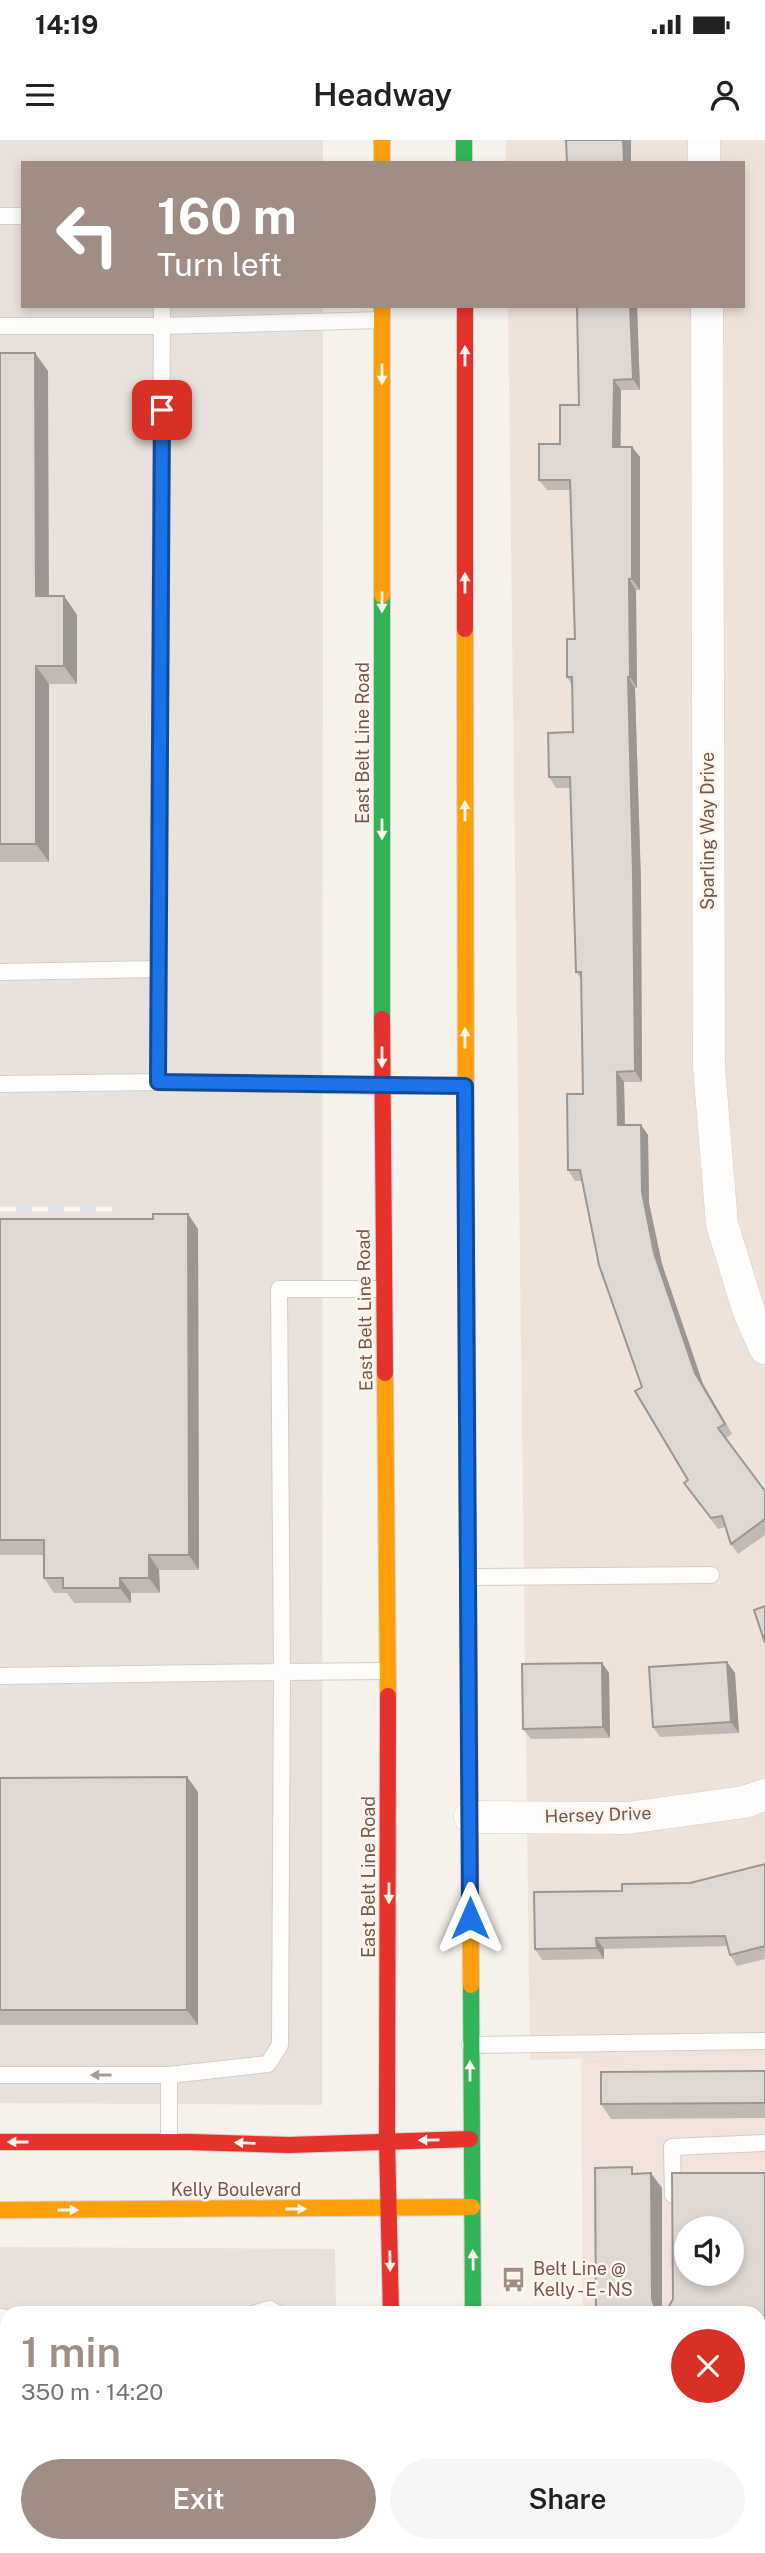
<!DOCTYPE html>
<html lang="en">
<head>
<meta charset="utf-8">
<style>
	:root { --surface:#fff; --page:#f6f6f6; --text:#222; --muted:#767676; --accent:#a08e84 }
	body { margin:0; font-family:"Public Sans",sans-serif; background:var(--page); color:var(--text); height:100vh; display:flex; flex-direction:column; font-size:26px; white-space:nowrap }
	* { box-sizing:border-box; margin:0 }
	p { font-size:23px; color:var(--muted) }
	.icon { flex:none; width:38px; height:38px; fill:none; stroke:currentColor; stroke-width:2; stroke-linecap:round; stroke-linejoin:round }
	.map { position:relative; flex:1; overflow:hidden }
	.drawer { position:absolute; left:0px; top:2166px; width:766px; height:247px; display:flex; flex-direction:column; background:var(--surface); border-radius:21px 21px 0 0; box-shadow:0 4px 10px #0003 }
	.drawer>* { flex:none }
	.hud { position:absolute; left:21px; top:21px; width:724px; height:147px; border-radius:0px; box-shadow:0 4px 10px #0003; background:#a08e84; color:#fff; overflow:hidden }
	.controls { position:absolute; left:674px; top:2076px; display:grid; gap:14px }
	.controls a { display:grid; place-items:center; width:70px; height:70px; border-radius:50%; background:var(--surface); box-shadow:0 4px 10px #0003; font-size:35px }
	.pin { position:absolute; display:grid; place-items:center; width:60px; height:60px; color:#fff; margin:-30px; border-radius:14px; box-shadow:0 4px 10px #0006 }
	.me { position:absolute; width:77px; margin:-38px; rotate:0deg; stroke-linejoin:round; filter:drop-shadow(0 0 5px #0008) }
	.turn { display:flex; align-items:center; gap:24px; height:147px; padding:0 21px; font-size:32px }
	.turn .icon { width:91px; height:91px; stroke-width:2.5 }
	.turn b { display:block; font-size:49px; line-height:60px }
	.round { display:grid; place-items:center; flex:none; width:74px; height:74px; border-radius:37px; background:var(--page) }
	.summary { display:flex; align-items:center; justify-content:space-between; height:119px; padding:0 21px }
	h1 { font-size:42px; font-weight:600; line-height:52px; color:var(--accent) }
	.button { display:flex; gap:14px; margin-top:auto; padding:14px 21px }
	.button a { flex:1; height:80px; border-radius:42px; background:var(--accent); color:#fff; font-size:28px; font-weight:600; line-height:80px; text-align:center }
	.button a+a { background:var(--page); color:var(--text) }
	.status { display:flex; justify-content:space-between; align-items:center; height:49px; padding:0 35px; background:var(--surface); direction:ltr }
	.status svg { height:19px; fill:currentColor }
	header { display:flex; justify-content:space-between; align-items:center; height:91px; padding:0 21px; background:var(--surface); font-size:32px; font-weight:600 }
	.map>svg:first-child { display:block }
	.residential { fill:#efe3d9 }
	.commercial { fill:#f3e3dd; fill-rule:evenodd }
	.industrial { fill:#e8e1dc }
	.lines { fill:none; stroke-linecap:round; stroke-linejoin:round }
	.lane-casing { stroke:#d3cdc7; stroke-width:18 }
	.street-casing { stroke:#d3cdc7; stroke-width:33 }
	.fast-casing { stroke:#d5cec8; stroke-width:18 }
	.slow-casing { stroke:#d5cec8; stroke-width:18 }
	.jam-casing { stroke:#d5cec8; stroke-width:18 }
	.lane { stroke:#fefdfc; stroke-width:16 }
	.street { stroke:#fefdfc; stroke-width:32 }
	.fast { stroke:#30b455; stroke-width:16 }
	.slow { stroke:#ff9f0a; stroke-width:16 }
	.jam { stroke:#e5322d; stroke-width:16 }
	.rail-casing { stroke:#e4e2e4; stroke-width:8 }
	.rail { stroke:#fef6ed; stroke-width:5; stroke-dasharray:16; stroke-linecap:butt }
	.wall { fill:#c0b9b4 }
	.shaded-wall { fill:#9c9692 }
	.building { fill:#dfd7d1; stroke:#9c9692; stroke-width:2; fill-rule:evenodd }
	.oneway { fill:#fef6ed }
	.oneway2 { fill:#aa9a93 }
	.route-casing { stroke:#114b97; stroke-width:18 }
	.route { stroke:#1a73e8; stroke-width:12 }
	.labels { text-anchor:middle; stroke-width:5; stroke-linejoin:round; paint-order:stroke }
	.street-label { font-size:18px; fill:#72584d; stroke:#fef6ed }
	.poi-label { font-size:18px; fill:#72584d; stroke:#fef6ed; text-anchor:start }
</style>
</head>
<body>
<div class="status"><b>14:19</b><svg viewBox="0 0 49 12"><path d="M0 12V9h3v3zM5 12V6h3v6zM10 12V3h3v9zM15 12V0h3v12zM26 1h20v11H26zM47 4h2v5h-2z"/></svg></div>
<header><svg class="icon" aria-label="menu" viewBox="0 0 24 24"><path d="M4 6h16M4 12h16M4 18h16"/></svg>Headway<svg class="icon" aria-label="person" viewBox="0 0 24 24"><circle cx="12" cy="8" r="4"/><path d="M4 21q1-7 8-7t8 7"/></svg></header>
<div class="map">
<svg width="765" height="2413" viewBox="0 0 765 2413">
	<rect width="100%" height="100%" fill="#f6f1eb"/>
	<polygon class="residential" points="506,0 765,0 765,1914 530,1920 508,166 744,166 744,23 506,23"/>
	<path class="commercial" d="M765,1914V2413H585V2406H760V2174L583,2173L581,1919ZM686,2088H732V2133H686Z"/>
	<g class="industrial">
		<polygon points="0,0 323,0 323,23 23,23 23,166 323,166 322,1965 0,1963"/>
		<polygon points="0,2107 335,2109 336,2173 7,2174 7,2406 338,2406 338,2413 0,2413"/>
	</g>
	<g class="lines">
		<defs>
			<g id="lane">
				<polyline points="0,76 23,76"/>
				<polyline points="162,166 158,942 382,946"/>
				<polyline points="0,186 162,186 382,180"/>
				<polyline points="0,832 157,829"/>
				<polyline points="0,944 158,942"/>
				<polyline points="468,1437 711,1435"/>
				<polyline points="0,1536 282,1532 279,1149 384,1149"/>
				<polyline points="470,1905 765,1901"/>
				<polyline points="0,1935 169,1935 268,1924 280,1905 282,1532 388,1531"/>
				<polyline points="169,1935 169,2001"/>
				<polyline points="673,2055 672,2007 765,2003"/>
				<polyline points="253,2174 270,2169 278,2174"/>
				<polyline points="0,2177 7,2178"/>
				<polyline points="245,2406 245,2413"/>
				<polyline points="295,2413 295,2406"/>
			</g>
			<g id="street">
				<polyline points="704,0 704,23"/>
				<polyline points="707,166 709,927 722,1084 749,1172 765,1208"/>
				<polyline points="470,1677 628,1678 744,1662 765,1655"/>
			</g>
			<g id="fast">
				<polyline points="464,0 464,23"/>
				<polyline points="382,455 382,879"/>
				<polyline points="471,1845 473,2174"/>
				<polyline points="394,2406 394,2413"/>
			</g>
			<g id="slow">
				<polyline points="382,0 382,23"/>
				<polyline points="382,166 382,455"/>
				<polyline points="465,489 466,1030"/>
				<polyline points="382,946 465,945"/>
				<polyline points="385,1233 388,1556"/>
				<polyline points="468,1409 471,1845"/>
				<polyline points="0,2070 472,2067"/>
			</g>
			<g id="jam">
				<polyline points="465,166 465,489"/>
				<polyline points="382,879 385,1233"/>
				<polyline points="466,1030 468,1409"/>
				<polyline points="388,1556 387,2000 391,2174"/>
				<polyline points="0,2002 190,2002 289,2005 470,1999"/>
				<polyline points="477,2406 477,2413"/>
			</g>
		</defs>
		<use href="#lane" class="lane-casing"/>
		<use href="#street" class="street-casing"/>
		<use href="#fast" class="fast-casing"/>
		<use href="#slow" class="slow-casing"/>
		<use href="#jam" class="jam-casing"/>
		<use href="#lane" class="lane"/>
		<use href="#street" class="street"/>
		<use href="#fast" class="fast"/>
		<use href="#slow" class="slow"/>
		<use href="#jam" class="jam"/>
		<defs>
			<polyline id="rail" points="0,1069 112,1069"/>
		</defs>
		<use href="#rail" class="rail-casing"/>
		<use href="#rail" class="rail"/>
	</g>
	<g class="wall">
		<polygon points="577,166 637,166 640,250 621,250 621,307 632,307 640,317 640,450 636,450 637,548 635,548 641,744 642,942 624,942 625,985 641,985 648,995 649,1063 662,1124 703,1244 732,1294 726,1298 765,1351 765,1395 738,1414 731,1404 725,1387 718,1389 684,1343 688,1340 642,1247 582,1041 575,1041 568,1030 583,954 581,839 576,832 570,648 556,648 549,637 573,592 572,545 567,537 575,499 570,350 547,350 539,340 560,304 579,265"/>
		<polygon points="0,213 48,231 48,456 64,456 77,475 77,544 49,544 49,722 0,722"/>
		<polygon points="188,1074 198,1089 199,1430 159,1430 160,1453 131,1453 131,1463 74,1463 67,1453 54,1453 44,1438 44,1415 0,1415 0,1079 153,1079"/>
		<polygon points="727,1522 735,1533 739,1593 660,1597 653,1587"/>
		<polygon points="602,1523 609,1533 610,1598 531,1599 523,1589"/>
		<polygon points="187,1637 198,1652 198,1885 0,1885 0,1638"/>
		<polygon points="765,1724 765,1819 737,1826 730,1815 728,1806 604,1809 604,1819 542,1820 535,1809 622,1751 690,1743"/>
		<polygon points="765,1931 765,1978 611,1979 601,1964"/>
		<rect x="0" y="2238" width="7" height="123"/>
	</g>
	<g class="shaded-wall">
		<polygon points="623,0 631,0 631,23 624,23"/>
		<polygon points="630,166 637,166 640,250 633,239"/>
		<polygon points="35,213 48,231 49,475 36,456"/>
		<polygon points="614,240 621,250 620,317 613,307"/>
		<polygon points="632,307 640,317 640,450 632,439"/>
		<polygon points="629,439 636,450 637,548 630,537"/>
		<polygon points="64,456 77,475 77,544 64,526"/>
		<polygon points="36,526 49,544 49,722 36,704"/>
		<polygon points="628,537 635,548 641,744 642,942 635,931"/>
		<polygon points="617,932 624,942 625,996 618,985"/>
		<polygon points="641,985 648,995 649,1063 662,1124 703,1244 732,1294 695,1233 654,1113 642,1052"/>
		<polygon points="188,1074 198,1089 199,1430 189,1415"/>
		<polygon points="149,1415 159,1430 160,1453 149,1438"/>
		<polygon points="120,1438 131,1453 131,1463 120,1448"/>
		<polygon points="727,1522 735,1533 739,1593 731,1582"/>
		<polygon points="602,1523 609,1533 610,1598 603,1587"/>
		<polygon points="187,1637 198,1652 198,1885 187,1870"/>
		<polygon points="596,1798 604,1809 604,1819 597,1808"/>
		<polygon points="651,2033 662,2048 662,2174 654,2165 652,2159"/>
		<rect x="162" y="2406" width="13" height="7"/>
	</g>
	<g class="building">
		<polygon points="566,0 623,0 624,23 567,23"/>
		<polygon points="577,166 630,166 633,239 614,240 613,307 632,307 632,439 629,439 630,537 628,537 633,734 635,931 617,932 618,985 641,985 642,1052 654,1113 695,1233 725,1284 718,1288 765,1351 765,1379 731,1404 722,1376 711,1378 684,1343 688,1340 635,1251 642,1247 599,1125 580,1030 568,1030 567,954 583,954 581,832 576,832 570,637 549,637 548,593 573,592 572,537 567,537 567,499 575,499 570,340 539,340 539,304 560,304 560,265 579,265"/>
		<polygon points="0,213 35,213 36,456 64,456 64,526 36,526 36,704 0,704"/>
		<polygon points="153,1074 188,1074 189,1415 149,1415 149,1438 120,1438 120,1448 63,1448 63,1438 44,1438 44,1400 0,1400 0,1079 153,1079"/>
		<polygon points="765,1466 765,1503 754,1470"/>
		<polygon points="727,1522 731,1582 653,1587 649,1527"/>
		<polygon points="602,1523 603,1587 523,1589 522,1524"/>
		<polygon points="187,1637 187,1870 0,1870 0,1638"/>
		<polygon points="765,1724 765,1806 730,1815 725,1796 596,1798 597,1808 535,1809 534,1752 622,1751 622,1744 690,1743"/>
		<polygon points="765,1931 765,1963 601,1964 601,1932"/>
		<path d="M632,2027V2034L651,2033L652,2159L654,2165L662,2169L668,2168L673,2159L672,2033H765V2413H598V2406H657L664,2408L668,2406H760V2174H596L595,2028ZM686,2088H732V2133H686Z"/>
		<rect x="0" y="2238" width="7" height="105"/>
		<rect x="42" y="2406" width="120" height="7"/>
	</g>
	<defs><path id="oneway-solid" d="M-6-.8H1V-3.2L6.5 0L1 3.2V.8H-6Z" transform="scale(1.75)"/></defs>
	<g class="oneway">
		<use href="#oneway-solid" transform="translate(465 216) rotate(-90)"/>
		<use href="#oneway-solid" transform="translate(382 234) rotate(90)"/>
		<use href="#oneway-solid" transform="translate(465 443) rotate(-90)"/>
		<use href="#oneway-solid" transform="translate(382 462) rotate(90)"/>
		<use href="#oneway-solid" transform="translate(465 671) rotate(-90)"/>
		<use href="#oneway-solid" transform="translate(382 689) rotate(90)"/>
		<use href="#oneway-solid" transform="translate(465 898) rotate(-90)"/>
		<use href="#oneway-solid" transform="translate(382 917) rotate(90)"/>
		<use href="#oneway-solid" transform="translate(389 1753) rotate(90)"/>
		<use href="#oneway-solid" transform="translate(470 1931) rotate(-90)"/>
		<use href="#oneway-solid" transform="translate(429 2000) rotate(179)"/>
		<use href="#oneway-solid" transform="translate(18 2002) rotate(180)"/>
		<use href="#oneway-solid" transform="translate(245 2003) rotate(-178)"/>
		<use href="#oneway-solid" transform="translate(296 2069)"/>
		<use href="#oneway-solid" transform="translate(68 2070)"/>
		<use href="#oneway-solid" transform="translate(473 2120) rotate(-91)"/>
		<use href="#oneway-solid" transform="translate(390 2121) rotate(89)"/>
	</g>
	<use class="oneway2" href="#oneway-solid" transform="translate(101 1935) rotate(180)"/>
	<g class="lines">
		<defs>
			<polyline id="route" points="162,270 158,942 465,946 470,1778"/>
		</defs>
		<use href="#route" class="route-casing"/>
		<use href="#route" class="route"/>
	</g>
	<defs>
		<symbol id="bus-bare" viewBox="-9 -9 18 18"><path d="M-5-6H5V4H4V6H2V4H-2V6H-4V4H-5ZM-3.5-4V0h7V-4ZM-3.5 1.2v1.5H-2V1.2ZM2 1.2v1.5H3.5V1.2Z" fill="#a08e84" stroke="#fef6ed" stroke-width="2.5" paint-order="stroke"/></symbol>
	</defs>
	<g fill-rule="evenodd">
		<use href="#bus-bare" x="496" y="2122" width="35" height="35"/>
	</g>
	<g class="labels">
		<g class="street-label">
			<text transform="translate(363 603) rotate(-90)" y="6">East Belt Line Road</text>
			<text transform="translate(708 691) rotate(-90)" y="6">Sparling Way Drive</text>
			<text transform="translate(365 1170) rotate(-91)" y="6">East Belt Line Road</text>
			<text transform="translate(598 1675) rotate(-2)" y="6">Hersey Drive</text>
			<text transform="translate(369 1737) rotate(-90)" y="6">East Belt Line Road</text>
			<text x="236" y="2056">Kelly Boulevard</text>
		</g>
		<g class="poi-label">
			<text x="533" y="2135">Belt Line @<tspan x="533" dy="21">Kelly - E - NS</tspan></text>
		</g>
	</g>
</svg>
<div class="controls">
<a><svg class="icon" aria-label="sound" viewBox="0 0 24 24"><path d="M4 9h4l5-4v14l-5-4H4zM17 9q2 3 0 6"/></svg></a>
</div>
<div class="pin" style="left:162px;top:270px;background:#d93025"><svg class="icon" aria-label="arrive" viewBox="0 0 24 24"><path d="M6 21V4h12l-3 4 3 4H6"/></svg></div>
<svg class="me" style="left:470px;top:1778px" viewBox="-20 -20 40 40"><path d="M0-17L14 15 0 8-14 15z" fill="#1a73e8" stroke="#fff" stroke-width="4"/></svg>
<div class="hud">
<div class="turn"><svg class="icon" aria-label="left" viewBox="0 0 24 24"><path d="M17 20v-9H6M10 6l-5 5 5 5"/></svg><div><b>160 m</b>Turn left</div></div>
</div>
<section class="drawer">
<div class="summary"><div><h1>1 min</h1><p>350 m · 14:20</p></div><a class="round" style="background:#d93025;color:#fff"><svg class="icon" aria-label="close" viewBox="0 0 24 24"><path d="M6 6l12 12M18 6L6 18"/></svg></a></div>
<div class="button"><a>Exit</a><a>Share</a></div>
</section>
</div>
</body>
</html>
